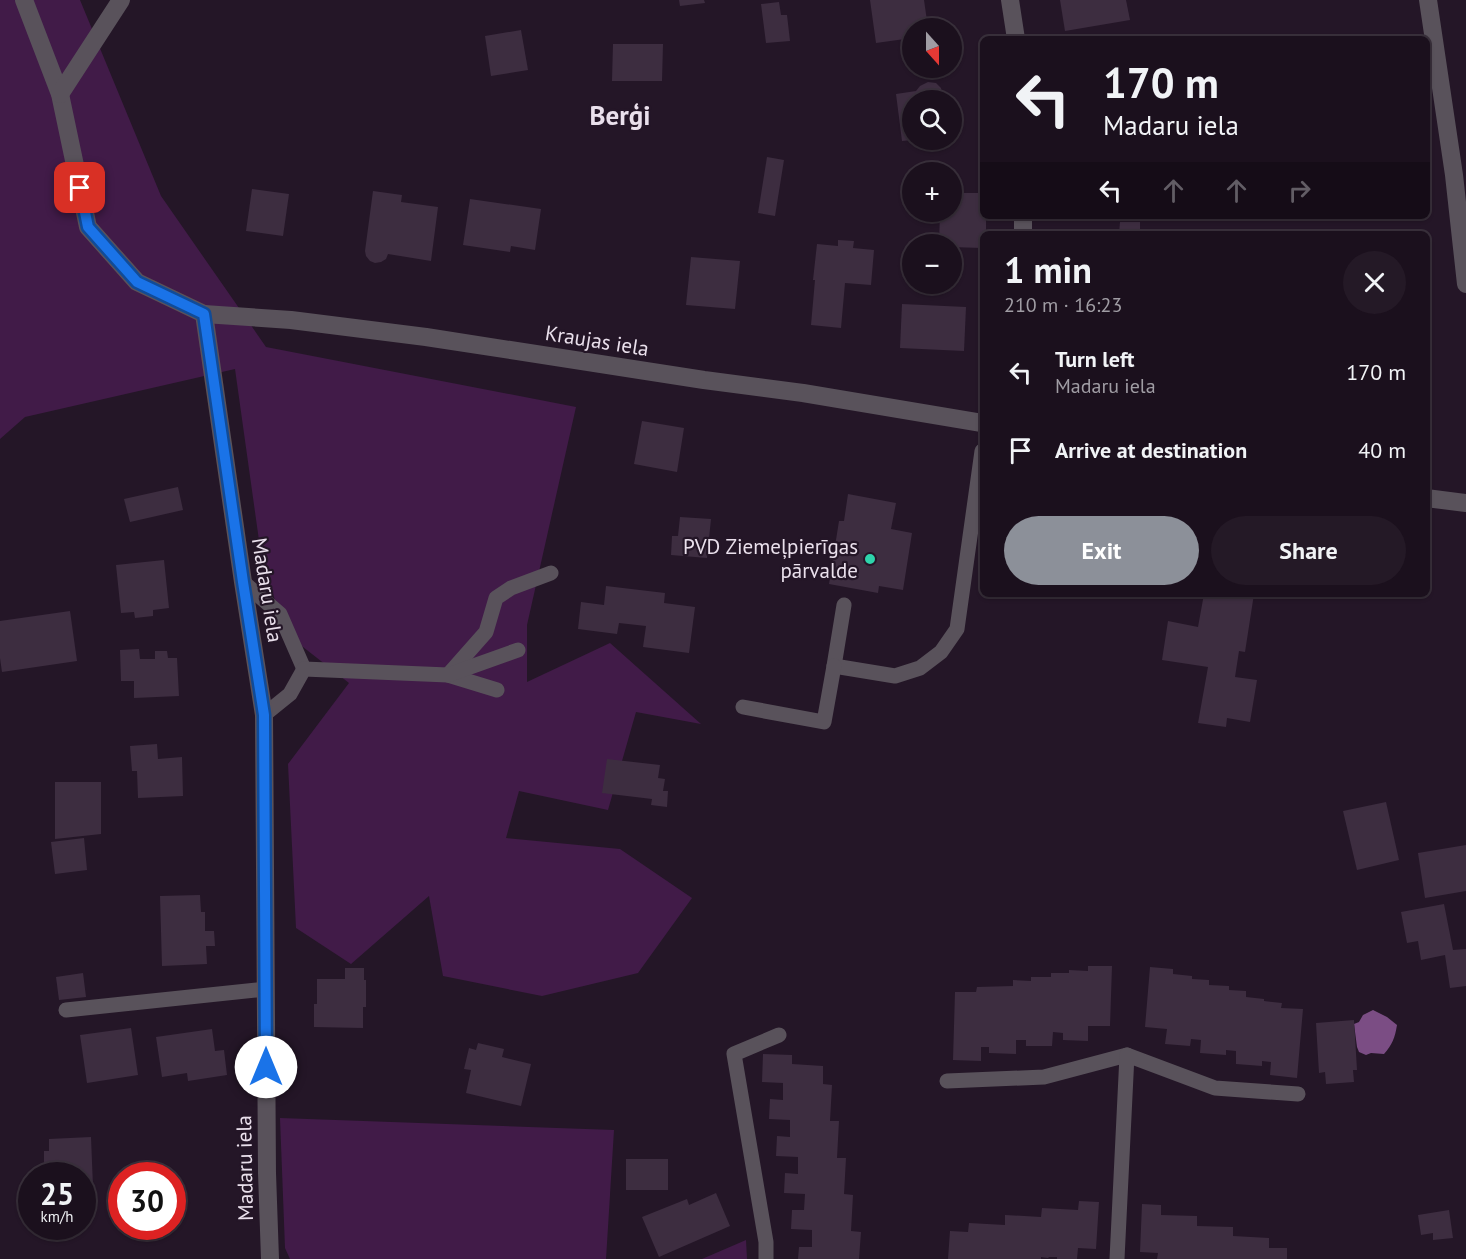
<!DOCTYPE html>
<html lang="en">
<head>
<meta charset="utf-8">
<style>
	:root { --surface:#1b101d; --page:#241926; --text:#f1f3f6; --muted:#a09da4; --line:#39303b; --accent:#8c9099 }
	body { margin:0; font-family:"PT Sans",sans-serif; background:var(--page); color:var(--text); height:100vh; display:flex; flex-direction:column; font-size:22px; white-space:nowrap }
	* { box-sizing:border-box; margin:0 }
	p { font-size:20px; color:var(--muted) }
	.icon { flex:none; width:33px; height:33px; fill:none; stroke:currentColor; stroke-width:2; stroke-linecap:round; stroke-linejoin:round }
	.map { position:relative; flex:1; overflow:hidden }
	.details { position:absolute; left:980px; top:231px; width:450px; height:366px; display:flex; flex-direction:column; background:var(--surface); border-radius:9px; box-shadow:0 2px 4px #0004,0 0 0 2px var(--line) }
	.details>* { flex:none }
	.hud { position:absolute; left:980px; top:36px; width:450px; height:183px; border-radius:9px; box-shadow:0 2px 4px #0004,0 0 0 2px var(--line); background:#1b101d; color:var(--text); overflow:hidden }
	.needle { width:39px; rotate:159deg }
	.buttons { position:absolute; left:902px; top:18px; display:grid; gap:12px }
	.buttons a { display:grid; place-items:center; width:60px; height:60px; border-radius:50%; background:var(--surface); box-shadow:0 2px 4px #0004,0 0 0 2px var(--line); font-size:30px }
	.speed { position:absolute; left:18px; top:1162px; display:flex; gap:12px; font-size:30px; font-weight:700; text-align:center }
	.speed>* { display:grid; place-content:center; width:78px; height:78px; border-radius:50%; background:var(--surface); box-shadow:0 2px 4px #0004,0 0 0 2px var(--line); line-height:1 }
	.speed small { font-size:15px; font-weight:400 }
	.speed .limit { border:9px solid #d22; background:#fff; color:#111 }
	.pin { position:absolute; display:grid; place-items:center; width:51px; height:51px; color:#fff; margin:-26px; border-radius:12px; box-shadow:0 3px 9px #0006 }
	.me { position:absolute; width:66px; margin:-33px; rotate:0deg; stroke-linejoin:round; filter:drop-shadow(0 0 4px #0008) }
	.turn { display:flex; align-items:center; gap:21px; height:126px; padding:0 24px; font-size:27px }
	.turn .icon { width:78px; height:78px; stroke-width:2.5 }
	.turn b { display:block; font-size:42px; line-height:51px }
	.lanes { display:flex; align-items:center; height:57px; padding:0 24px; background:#0003; justify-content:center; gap:30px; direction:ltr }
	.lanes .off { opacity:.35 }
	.round { display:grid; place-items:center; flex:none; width:63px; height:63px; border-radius:32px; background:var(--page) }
	.head { display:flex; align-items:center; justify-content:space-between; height:102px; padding:0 24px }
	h1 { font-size:36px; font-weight:600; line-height:45px }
	.primary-button { display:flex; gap:12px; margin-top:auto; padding:12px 24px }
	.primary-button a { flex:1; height:69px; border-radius:36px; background:var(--accent); color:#fff; font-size:24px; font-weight:600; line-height:69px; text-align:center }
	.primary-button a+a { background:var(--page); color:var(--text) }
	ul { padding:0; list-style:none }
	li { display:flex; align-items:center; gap:18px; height:78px; padding:0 24px }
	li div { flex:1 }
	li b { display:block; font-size:22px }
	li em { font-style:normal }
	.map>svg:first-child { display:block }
	.green { fill:#411b48 }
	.water { fill:#7b4d84 }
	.building { fill:#3d2d40 }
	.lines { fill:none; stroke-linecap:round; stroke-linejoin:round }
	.lane { stroke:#59525b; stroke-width:15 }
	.street { stroke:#59525b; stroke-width:18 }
	.route-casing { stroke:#114b97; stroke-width:15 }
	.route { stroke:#1a73e8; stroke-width:10 }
	.poi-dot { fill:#2ed4ab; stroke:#241627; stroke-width:2 }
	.labels { text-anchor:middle; stroke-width:4.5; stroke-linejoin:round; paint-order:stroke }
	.street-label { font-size:21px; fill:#eae0ec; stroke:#241627 }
	.poi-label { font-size:21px; fill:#eae0ec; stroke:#241627; text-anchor:end }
	.district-label { font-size:27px; font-weight:bold; fill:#eae0ec; stroke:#241627 }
</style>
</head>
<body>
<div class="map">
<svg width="1466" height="1259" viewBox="0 0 1466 1259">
	<rect width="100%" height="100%" fill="#241627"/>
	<g class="green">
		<polygon points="0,0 80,0 161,196 266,347 576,407 527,625 527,682 610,643 701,724 636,712 608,810 519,791 506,838 620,849 692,898 638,973 542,996 443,976 429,896 351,964 296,928 288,764 349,683 289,636 263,569 235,369 25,417 0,439"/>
		<polygon points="280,1118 614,1130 606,1259 290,1259 285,1248"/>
		<polygon points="746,1240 747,1259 702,1259"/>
	</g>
	<path class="water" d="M1373,1010L1387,1017L1397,1025C1395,1038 1392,1045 1384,1054L1371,1053L1366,1055L1359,1052L1357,1047L1354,1024L1359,1022L1363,1015Z"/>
	<g class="building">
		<polygon points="679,0 704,0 705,3 680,6"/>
		<polygon points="870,0 924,0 928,28 912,28 912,38 876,43"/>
		<polygon points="1060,0 1126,0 1130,20 1065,31"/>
		<polygon points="779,2 781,15 787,15 790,41 766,43 761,4"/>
		<polygon points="521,30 528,70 491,76 485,36"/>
		<polygon points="613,44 663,44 662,81 612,81"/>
		<polygon points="928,82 936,83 941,88 943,100 912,100 912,140 902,141 896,94 916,91 920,86"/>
		<polygon points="767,157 784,160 775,216 758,213"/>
		<polygon points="252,189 289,194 283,236 246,231"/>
		<polygon points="373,191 402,195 401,202 438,207 431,261 388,254 386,259 381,262 375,263 370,261 366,256 365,251"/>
		<polygon points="951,193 982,193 982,216 986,216 986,234 982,234 982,248 951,247 951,244 939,244 940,212 951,212"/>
		<polygon points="470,199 541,209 535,250 511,246 510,252 463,245"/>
		<polygon points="1120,222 1140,222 1140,234 1119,234"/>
		<polygon points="838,240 854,241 853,248 874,250 871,285 845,283 841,328 811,325 815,280 813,280 817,244 838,246"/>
		<polygon points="691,257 740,261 735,309 686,305"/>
		<polygon points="902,304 966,307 964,351 900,348"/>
		<polygon points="642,421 684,428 677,472 634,464"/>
		<polygon points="178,487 183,510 130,522 124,499"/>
		<polygon points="848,494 896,503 891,529 912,533 903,590 879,586 878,593 829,584 839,521 844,521"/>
		<polygon points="680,517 711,519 707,558 671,555 672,536 678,536"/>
		<polygon points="164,560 169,608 153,610 153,616 135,618 134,612 121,613 116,565"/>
		<polygon points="606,586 665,593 664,603 695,607 689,653 643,647 646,626 619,623 617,634 578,629 581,602 604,605"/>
		<polygon points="1204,594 1254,594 1245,652 1239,651 1235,677 1257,680 1250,722 1227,718 1226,727 1198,723 1208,667 1162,660 1168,621 1198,627"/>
		<polygon points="70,611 77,661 2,672 0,658 0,621"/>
		<polygon points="139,649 140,659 155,659 155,651 167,651 168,658 177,658 179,696 134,698 134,681 121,681 120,650"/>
		<polygon points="157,744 158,759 182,757 183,796 138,798 137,771 132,771 130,746"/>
		<polygon points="607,759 660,765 658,778 665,779 663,791 668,791 667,807 651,805 652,799 602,793"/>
		<polygon points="55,782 101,782 101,834 55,839"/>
		<polygon points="1386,802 1399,860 1357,870 1343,811"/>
		<polygon points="84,838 87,870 55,874 51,842"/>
		<polygon points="1466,845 1466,891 1425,898 1418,853"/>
		<polygon points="200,895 201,912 205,912 205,931 214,931 215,946 206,946 207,964 162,966 160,896"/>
		<polygon points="1444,904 1453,950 1466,949 1466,986 1450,988 1445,955 1421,960 1418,941 1407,943 1401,912"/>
		<polygon points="1088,966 1112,966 1110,1026 1088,1026 1088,1041 1063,1040 1063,1033 1053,1032 1052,1046 1026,1046 1026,1040 1016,1040 1016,1054 989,1053 989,1047 981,1047 981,1061 953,1060 955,992 976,992 977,987 1013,986 1013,980 1031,981 1031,977 1051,977 1051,973 1069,973 1069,970 1088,971"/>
		<polygon points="1150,967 1173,969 1173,974 1192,976 1192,979 1209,980 1209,985 1229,986 1229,990 1246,991 1246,997 1264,999 1264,1001 1282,1003 1281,1008 1303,1009 1297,1078 1270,1075 1271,1062 1262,1061 1262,1066 1236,1064 1236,1051 1226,1050 1226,1055 1200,1053 1201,1040 1191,1039 1190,1046 1165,1044 1167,1029 1145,1027"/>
		<polygon points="345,968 364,968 364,980 366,980 366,1007 363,1007 363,1028 314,1027 314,1004 317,1004 317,979 345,979"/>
		<polygon points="83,973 86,997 59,1000 56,977"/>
		<polygon points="1354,1020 1357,1070 1353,1070 1354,1082 1326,1084 1325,1072 1319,1073 1316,1023"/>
		<polygon points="131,1028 138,1075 87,1083 80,1035"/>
		<polygon points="212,1029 215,1051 224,1050 227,1075 188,1081 187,1073 162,1077 156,1037"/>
		<polygon points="478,1043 504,1049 502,1057 531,1064 521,1106 466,1093 471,1070 464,1069 469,1048 476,1050"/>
		<polygon points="763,1054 792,1055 792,1064 823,1066 823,1084 832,1085 830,1121 839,1121 837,1158 846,1158 844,1194 853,1195 851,1231 861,1232 859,1259 798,1259 799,1247 812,1247 812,1230 791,1229 792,1210 804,1210 805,1194 784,1193 785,1173 798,1174 798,1157 776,1156 777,1136 790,1137 790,1120 769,1119 770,1099 783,1100 783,1083 762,1082"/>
		<polygon points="91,1137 93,1187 82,1187 82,1176 50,1176 50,1174 44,1174 44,1151 49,1151 49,1139"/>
		<rect x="626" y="1159" width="42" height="31"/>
		<polygon points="716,1193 730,1226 659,1257 642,1217 687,1199 689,1205"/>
		<polygon points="1079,1201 1099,1202 1096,1249 1078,1248 1077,1259 1057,1259 1057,1257 1049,1257 1048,1258 1041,1257 1041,1259 948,1259 950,1231 968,1232 969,1223 1005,1225 1005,1215 1041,1217 1042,1208 1078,1210"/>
		<polygon points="1142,1204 1161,1205 1161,1215 1197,1216 1197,1226 1233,1227 1233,1236 1269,1238 1269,1248 1287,1248 1287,1259 1157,1259 1158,1253 1140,1252"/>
		<polygon points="1449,1210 1453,1238 1433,1240 1433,1233 1421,1235 1418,1215"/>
	</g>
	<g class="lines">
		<g class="lane">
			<polyline points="243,582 280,614 304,669"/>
			<polyline points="844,605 834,666 895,676 920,668 941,652 957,629 982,451"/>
			<polyline points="497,690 448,675 486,632 496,598 511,588 551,573"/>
			<polyline points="743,707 824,722 834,666"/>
			<polyline points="264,715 290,694 304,669 448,675 518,650"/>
			<polyline points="66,1010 266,989"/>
			<polyline points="947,1081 1044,1077 1127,1055"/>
			<polyline points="766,1259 766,1242 734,1054 779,1035"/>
			<polyline points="1117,1259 1127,1055 1215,1088 1298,1094"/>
		</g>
		<g class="street">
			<polyline points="24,0 60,94 88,227 137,282 204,314 243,582 264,715 267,1173 270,1259"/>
			<polyline points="1010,0 1016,39"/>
			<polyline points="1428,0 1454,175 1466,284"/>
			<polyline points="60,94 121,0"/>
			<polyline points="1023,234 1023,216"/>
			<polyline points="204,314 291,320 426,337 704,380 803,393 982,423"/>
			<polyline points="1426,498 1466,503"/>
		</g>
	</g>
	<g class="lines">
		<defs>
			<polyline id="route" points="80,188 88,227 137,282 204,314 243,582 264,715 266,1067"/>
		</defs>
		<use href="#route" class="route-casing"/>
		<use href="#route" class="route"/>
	</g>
	<circle class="poi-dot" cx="870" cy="559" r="6"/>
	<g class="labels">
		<g class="street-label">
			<text transform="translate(597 341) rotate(9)" y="7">Kraujas iela</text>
			<text transform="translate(267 590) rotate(81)" y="7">Madaru iela</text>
			<text transform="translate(245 1168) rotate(-91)" y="7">Madaru iela</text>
		</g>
		<g class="poi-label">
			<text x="858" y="554">PVD Ziemeļpierīgas<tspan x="858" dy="24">pārvalde</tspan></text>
		</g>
		<g class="district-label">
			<text x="620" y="125">Berģi</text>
		</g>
	</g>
</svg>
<div class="buttons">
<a><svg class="needle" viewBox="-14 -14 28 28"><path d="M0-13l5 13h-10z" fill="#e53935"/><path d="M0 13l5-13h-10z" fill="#a09da4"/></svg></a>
<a><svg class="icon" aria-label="search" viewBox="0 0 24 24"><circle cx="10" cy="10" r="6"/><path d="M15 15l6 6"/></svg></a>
<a>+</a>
<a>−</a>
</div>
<div class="speed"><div>25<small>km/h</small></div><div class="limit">30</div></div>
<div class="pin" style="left:80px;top:188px;background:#d93025"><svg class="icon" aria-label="arrive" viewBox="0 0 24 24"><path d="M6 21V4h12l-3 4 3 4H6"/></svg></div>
<svg class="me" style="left:266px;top:1067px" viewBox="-20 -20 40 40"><circle r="19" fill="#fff"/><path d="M0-13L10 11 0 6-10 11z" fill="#1a73e8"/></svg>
<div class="hud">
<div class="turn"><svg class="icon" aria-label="left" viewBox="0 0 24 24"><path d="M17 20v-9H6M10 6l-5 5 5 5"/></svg><div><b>170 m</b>Madaru iela</div></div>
<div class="lanes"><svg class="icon" aria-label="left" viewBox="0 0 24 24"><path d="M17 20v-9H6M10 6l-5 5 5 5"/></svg><svg class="icon off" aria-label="ahead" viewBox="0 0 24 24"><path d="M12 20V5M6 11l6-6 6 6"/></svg><svg class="icon off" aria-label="ahead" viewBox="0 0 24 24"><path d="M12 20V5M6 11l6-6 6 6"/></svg><svg class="icon off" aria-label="right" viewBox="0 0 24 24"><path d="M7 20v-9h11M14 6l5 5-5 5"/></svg></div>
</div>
<section class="details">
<div class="head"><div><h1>1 min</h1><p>210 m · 16:23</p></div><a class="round"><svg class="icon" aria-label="close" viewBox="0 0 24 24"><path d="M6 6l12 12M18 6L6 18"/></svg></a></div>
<ul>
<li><svg class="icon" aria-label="left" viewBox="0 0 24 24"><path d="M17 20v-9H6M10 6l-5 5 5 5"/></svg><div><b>Turn left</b><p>Madaru iela</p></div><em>170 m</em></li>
<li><svg class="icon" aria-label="arrive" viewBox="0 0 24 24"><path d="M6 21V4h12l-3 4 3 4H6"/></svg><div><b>Arrive at destination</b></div><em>40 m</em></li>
</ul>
<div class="primary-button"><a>Exit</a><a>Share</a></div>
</section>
</div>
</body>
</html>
